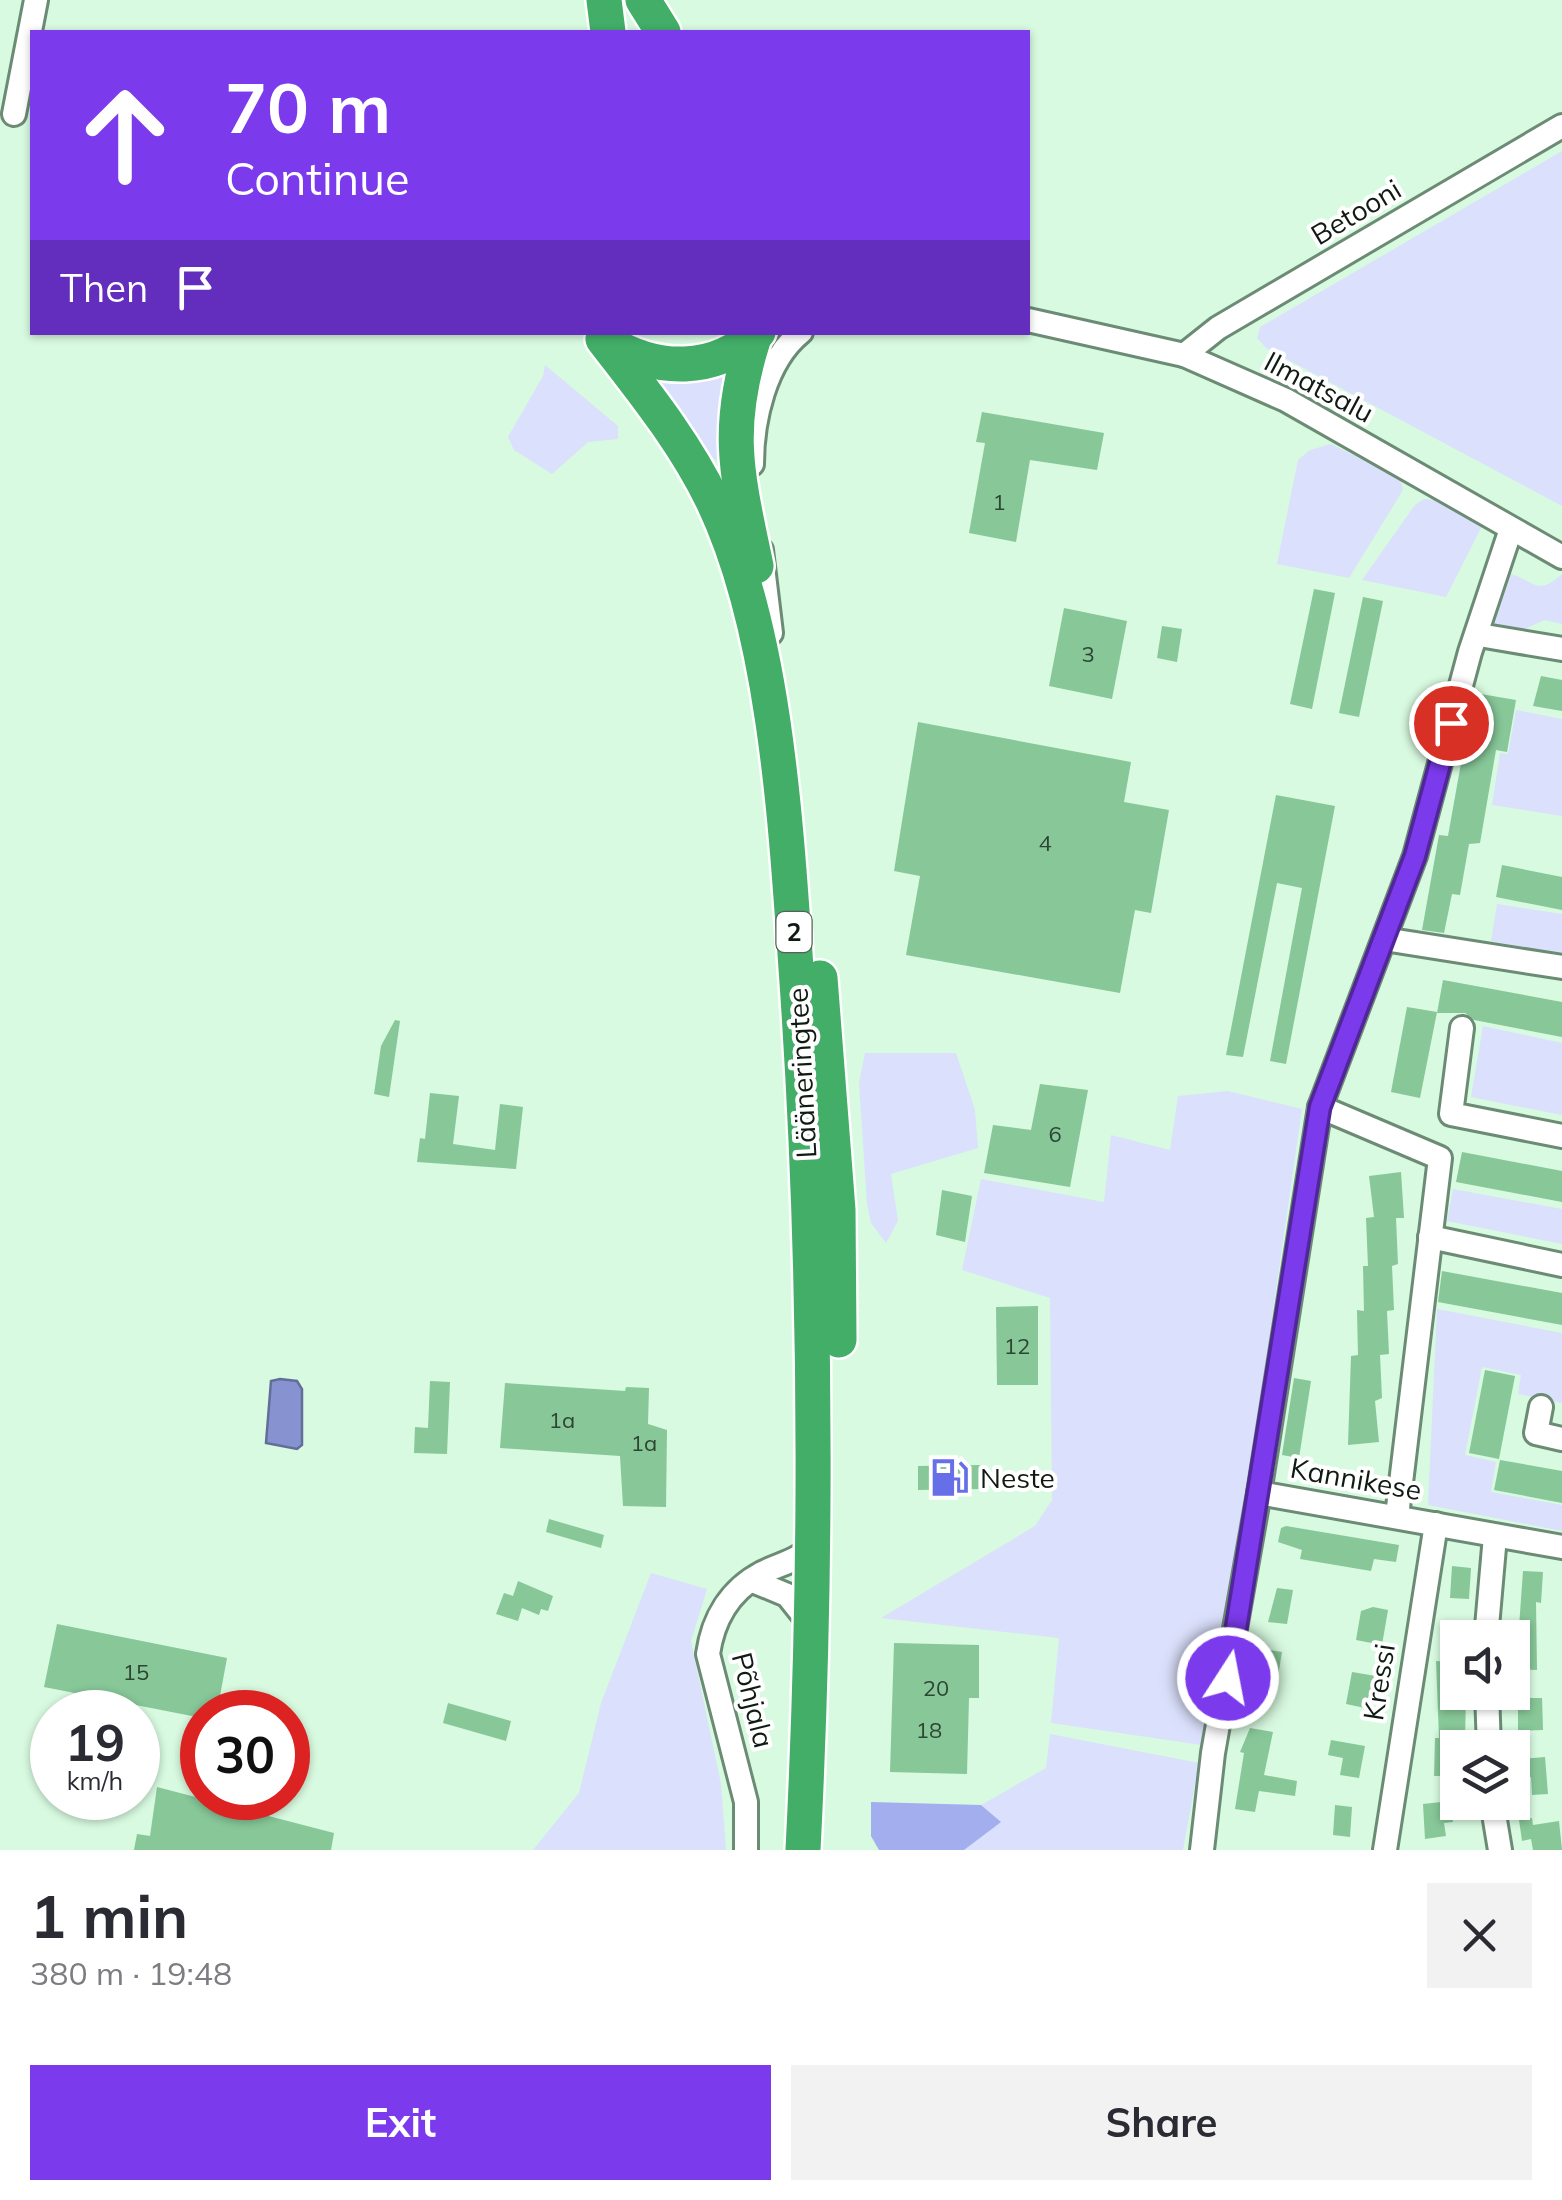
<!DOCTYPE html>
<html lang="en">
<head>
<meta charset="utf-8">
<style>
	:root { --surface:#fff; --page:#f2f2f3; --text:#2b2b33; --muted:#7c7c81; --accent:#7c3aed }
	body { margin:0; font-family:Mulish,sans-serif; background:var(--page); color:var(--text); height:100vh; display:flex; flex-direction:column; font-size:38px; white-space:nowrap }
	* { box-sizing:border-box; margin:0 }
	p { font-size:32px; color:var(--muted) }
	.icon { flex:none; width:55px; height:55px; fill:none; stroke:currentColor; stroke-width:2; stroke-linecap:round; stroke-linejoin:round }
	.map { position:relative; height:1850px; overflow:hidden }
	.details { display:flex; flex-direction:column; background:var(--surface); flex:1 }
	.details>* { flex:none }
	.banner { position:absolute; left:30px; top:30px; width:1000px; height:305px; border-radius:0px; box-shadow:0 2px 8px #0004; background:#7c3aed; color:#fff; overflow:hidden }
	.fabs { position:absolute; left:1440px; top:1620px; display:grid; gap:20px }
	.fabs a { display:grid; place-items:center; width:90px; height:90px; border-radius:0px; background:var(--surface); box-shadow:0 2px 8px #0004; font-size:50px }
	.speed { position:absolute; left:30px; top:1690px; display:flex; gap:20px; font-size:50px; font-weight:700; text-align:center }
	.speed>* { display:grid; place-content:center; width:130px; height:130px; border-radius:50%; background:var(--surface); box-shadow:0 2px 8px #0004; line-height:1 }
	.speed small { font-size:25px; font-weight:400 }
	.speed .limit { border:15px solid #d22; background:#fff; color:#111 }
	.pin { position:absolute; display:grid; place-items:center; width:85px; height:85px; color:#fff; margin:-42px; border:5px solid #fff; border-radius:50%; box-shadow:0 2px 10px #0007 }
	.me { position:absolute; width:110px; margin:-55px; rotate:11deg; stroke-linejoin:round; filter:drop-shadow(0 0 8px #0008) }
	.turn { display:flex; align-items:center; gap:35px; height:210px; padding:0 30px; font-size:45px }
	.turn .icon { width:130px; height:130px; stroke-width:2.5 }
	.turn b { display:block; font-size:70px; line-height:85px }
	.then { display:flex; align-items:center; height:95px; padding:0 30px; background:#0003; gap:20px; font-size:38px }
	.round { display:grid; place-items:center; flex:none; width:105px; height:105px; border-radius:0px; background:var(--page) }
	.headline { display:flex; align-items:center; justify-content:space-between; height:170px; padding:0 30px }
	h1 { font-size:60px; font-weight:700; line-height:75px }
	.cta { display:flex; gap:20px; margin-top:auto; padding:20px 30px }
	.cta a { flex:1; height:115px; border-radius:0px; background:var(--accent); color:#fff; font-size:40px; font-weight:700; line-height:115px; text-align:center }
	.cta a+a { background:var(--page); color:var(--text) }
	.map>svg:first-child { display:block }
	.green { fill:#dbe0fc }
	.forest { fill:#a3aeef }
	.water { fill:#8792d1; stroke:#636e98; stroke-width:2.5 }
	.building { fill:#87c798 }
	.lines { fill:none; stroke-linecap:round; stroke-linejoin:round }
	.minor-casing { stroke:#6c8b74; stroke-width:28 }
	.highway-casing { stroke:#fff; stroke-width:40 }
	.minor { stroke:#fff; stroke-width:22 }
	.highway { stroke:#42ae68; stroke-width:35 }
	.route-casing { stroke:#51269a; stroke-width:25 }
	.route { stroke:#7c3aed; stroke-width:18 }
	.labels { text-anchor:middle; stroke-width:8; stroke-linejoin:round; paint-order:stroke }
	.number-label { font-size:22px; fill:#2d4634 }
	.shield { fill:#fff; stroke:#575f59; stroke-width:2.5 }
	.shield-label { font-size:25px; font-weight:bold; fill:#0f1b12 }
	.street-label { font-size:28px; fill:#0f1b12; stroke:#fff }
	.poi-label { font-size:28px; fill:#0f1b12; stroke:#fff; text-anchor:start }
</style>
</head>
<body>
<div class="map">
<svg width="1562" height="1850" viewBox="0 0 1562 1850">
	<rect width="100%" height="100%" fill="#d8fae0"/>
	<g class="green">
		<polygon points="1562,151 1562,506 1266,348 1257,338 1260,327"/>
		<polygon points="545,365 618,426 618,439 588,442 552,474 514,450 508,437 543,376"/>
		<polygon points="727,366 721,465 694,440 642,371"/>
		<polygon points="1331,444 1400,478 1403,490 1349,578 1277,564 1298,460 1310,450"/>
		<polygon points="1424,499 1435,500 1482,526 1446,597 1362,580 1415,505"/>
		<path d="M1504,572C1535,579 1536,598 1562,574V624L1544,620L1519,632L1496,626L1492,619Z"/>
		<polygon points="1516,710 1562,719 1562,816 1492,805 1500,753 1508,754"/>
		<polygon points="1497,904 1562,914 1562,955 1491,941"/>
		<polygon points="1483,1026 1562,1043 1562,1115 1471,1097"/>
		<polygon points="865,1053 956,1053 975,1110 978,1148 891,1174 898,1221 886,1243 871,1223 867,1204 859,1083"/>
		<polygon points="1228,1091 1302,1109 1258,1415 1202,1745 1051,1723 1059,1638 881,1618 1035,1526 1052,1500 1050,1298 962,1270 981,1179 1104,1202 1111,1135 1170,1150 1178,1096"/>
		<polygon points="1453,1189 1562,1209 1562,1244 1447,1221"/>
		<polygon points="1437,1309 1562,1333 1562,1403 1518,1394 1521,1375 1482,1367 1465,1455 1496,1462 1491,1492 1562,1505 1562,1531 1428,1505"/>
		<polygon points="651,1573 707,1589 691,1641 721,1784 726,1850 533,1850 579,1793 601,1703"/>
		<polygon points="1050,1734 1199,1763 1183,1850 964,1850 1000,1822 981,1805 1046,1768"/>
	</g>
	<polygon class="forest" points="871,1802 981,1805 1001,1822 964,1850 879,1850 871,1836"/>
	<polygon class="water" points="280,1379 297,1381 302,1389 302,1445 297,1449 266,1443 271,1381"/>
	<g class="building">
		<polygon points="982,412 1104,433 1097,470 1030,460 1016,542 969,533 985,443 976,442"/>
		<polygon points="1314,589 1335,593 1312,709 1290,704"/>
		<polygon points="1363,597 1383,601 1359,717 1339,713"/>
		<polygon points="1064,608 1127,621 1112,699 1049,686"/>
		<polygon points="1162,626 1182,629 1177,662 1157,658"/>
		<polygon points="1541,676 1562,680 1562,711 1533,706"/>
		<polygon points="1481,694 1516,700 1507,752 1496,750 1480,843 1469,844 1460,895 1452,894 1444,933 1422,930 1439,835 1448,836 1465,741 1473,742"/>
		<polygon points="918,722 1131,762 1124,802 1169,810 1151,913 1135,910 1120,993 906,955 920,876 894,871"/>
		<polygon points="1276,795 1335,806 1286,1064 1270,1061 1302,888 1277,883 1243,1057 1226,1055"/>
		<polygon points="1502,865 1562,877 1562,910 1496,897"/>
		<polygon points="1443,980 1562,1002 1562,1037 1474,1020 1465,1013 1437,1013"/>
		<polygon points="1407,1007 1437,1012 1420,1098 1391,1092"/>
		<polygon points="395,1020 400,1021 389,1097 374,1094 381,1046"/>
		<polygon points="1040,1084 1088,1090 1070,1187 984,1173 993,1125 1031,1130"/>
		<polygon points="430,1093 459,1096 453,1144 495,1150 500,1104 523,1107 516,1169 417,1162 420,1138 425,1139"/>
		<polygon points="1462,1152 1562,1171 1562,1202 1456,1182"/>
		<polygon points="1401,1172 1404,1218 1396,1218 1398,1264 1392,1266 1394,1310 1387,1311 1389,1354 1380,1355 1382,1398 1375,1401 1379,1442 1348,1445 1351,1356 1358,1355 1357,1310 1364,1311 1363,1266 1368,1266 1366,1218 1374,1217 1369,1176"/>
		<polygon points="942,1190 972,1196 965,1242 936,1235"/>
		<polygon points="1442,1271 1562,1293 1562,1325 1438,1302"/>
		<polygon points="1038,1306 1038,1385 997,1385 996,1307"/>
		<polygon points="1485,1370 1515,1376 1499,1459 1469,1453"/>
		<polygon points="1294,1378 1311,1381 1299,1458 1282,1455"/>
		<polygon points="430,1381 450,1382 447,1454 414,1453 415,1427 428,1428"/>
		<polygon points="505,1383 625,1391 626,1387 649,1388 648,1424 667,1430 666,1507 623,1506 620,1456 500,1448"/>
		<polygon points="1500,1460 1562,1471 1562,1503 1494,1490"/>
		<polygon points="982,1465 982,1489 918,1490 918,1466"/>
		<polygon points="549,1519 604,1535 601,1548 546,1532"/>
		<polygon points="1286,1526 1399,1545 1396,1562 1374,1559 1371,1571 1300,1559 1302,1550 1278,1542 1281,1528"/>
		<polygon points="1452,1566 1471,1568 1469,1599 1450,1598"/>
		<polygon points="1523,1571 1543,1572 1541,1603 1536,1602 1537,1670 1516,1669"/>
		<polygon points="518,1581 553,1596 548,1611 541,1609 539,1615 522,1608 518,1621 496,1614 504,1593 513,1596"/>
		<polygon points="1277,1588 1293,1590 1287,1624 1268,1622"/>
		<polygon points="1373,1607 1388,1610 1382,1645 1356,1640 1361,1611"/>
		<polygon points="57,1624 227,1658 217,1712 202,1712 202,1718 44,1687"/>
		<polygon points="894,1643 979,1645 979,1698 969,1698 967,1774 890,1772"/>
		<polygon points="1264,1649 1282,1652 1276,1689 1258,1685"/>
		<polygon points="1436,1661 1458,1662 1458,1695 1466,1695 1465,1740 1458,1748 1458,1776 1434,1776 1435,1738 1439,1738"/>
		<polygon points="1352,1672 1376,1676 1370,1709 1346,1704"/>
		<polygon points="1518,1698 1542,1698 1543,1730 1518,1731"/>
		<polygon points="448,1703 511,1721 506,1741 443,1723"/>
		<polygon points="1250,1728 1273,1732 1264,1775 1297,1781 1295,1796 1259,1791 1255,1812 1235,1809 1244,1753 1240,1752"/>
		<polygon points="1331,1740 1365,1746 1359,1778 1340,1775 1343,1758 1328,1755"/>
		<polygon points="1545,1757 1548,1794 1532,1795 1531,1777 1524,1777 1522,1759"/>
		<polygon points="157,1787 334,1833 331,1850 134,1850 137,1834 150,1836"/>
		<polygon points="1450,1801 1453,1822 1444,1823 1446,1836 1425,1839 1423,1804"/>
		<polygon points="1335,1805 1352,1807 1350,1837 1333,1835"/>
		<polygon points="1532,1818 1533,1825 1559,1821 1562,1850 1533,1850 1531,1839 1522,1841 1519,1820"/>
	</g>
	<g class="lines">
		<defs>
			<g id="minor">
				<polyline points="14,114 36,0"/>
				<polyline points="1028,320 1184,355 1286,400 1562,557"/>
				<polyline points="1184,355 1218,328 1562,126"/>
				<path d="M752,464C752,420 765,361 801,332"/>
				<polyline points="761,550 771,633"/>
				<polyline points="1479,635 1562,649"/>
				<polyline points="1384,939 1562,967"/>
				<polyline points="1462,1028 1451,1114 1562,1136"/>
				<polyline points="1320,1107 1440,1158 1397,1516"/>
				<polyline points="1430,1237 1562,1265"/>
				<polyline points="1541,1407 1536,1433 1562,1439"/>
				<polyline points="1259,1493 1320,1107 1415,856 1470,652 1511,529"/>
				<polyline points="753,1581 787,1595 811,1625"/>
				<polyline points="1486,1638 1495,1536"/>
				<polyline points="1487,1692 1489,1748"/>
				<polyline points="1492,1802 1500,1850"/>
				<path d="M746,1850V1802L708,1654C713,1619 730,1590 762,1573C784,1562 799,1562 815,1542"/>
				<polyline points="1202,1850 1213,1753 1259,1493 1562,1547"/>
				<polyline points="1385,1850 1436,1524"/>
			</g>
			<g id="highway">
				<polyline points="604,0 608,32"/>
				<polyline points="643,0 663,32"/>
				<path d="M754,337C724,429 737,475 756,566"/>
				<path d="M603,339C643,391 684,441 713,501C775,631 786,824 796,968C817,1263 818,1555 803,1850"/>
				<path d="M608,342C656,372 715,374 758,332"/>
				<polyline points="820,978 838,1210 839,1340"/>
			</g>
		</defs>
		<use href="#minor" class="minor-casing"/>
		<use href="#highway" class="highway-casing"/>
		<use href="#minor" class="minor"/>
		<use href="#highway" class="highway"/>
	</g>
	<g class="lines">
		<defs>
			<polyline id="route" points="1228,1678 1320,1107 1415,856 1451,723"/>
		</defs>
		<use href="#route" class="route-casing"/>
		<use href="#route" class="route"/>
	</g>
	<defs>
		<symbol id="fuel-bare" viewBox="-9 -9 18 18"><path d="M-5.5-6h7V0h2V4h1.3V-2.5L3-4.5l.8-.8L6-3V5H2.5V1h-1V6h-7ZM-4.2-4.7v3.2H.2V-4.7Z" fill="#666fe8" stroke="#fff" stroke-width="2.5" paint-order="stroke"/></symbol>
	</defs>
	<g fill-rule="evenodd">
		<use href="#fuel-bare" x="922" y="1450" width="55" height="55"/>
	</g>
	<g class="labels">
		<g class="number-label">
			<text x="999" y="510">1</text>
			<text x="1088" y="662">3</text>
			<text x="1045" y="851">4</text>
			<text x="1055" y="1142">6</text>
			<text x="1017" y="1354">12</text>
			<text x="562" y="1428">1a</text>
			<text x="644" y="1451">1a</text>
			<text x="136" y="1680">15</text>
			<text x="936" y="1696">20</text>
			<text x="929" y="1738">18</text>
		</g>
		<rect class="shield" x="776.5" y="912" width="35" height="40" rx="8"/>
		<g class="shield-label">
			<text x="794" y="941">2</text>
		</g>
		<g class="street-label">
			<text transform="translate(1356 212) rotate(-31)" y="10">Betooni</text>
			<text transform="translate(1319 387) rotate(28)" y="10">Ilmatsalu</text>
			<text transform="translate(802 1073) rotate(-93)" y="10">Lääneringtee</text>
			<text transform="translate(1356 1479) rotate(10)" y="10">Kannikese</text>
			<text transform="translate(1379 1682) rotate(-81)" y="10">Kressi</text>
			<text transform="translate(753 1700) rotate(76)" y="10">Põhjala</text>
		</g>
		<g class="poi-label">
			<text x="980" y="1488">Neste</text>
		</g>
	</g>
</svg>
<div class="fabs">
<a><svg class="icon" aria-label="sound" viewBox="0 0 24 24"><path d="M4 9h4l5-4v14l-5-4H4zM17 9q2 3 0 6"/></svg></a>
<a><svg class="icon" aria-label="layers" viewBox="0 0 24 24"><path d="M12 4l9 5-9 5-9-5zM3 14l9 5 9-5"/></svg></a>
</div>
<div class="speed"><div>19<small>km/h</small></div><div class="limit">30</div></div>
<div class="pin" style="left:1451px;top:723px;background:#d93025"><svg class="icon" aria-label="arrive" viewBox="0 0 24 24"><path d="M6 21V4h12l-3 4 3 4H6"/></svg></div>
<svg class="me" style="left:1228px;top:1678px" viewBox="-20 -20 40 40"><circle r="17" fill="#7c3aed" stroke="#fff" stroke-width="3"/><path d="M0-11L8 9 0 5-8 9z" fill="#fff"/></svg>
<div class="banner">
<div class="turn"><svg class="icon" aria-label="ahead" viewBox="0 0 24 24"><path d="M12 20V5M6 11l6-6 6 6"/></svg><div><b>70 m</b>Continue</div></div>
<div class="then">Then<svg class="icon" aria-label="arrive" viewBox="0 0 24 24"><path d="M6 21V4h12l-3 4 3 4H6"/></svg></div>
</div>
</div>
<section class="details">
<div class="headline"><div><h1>1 min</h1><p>380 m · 19:48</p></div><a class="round"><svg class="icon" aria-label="close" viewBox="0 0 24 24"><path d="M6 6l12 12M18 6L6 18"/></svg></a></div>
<div class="cta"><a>Exit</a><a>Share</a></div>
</section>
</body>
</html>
